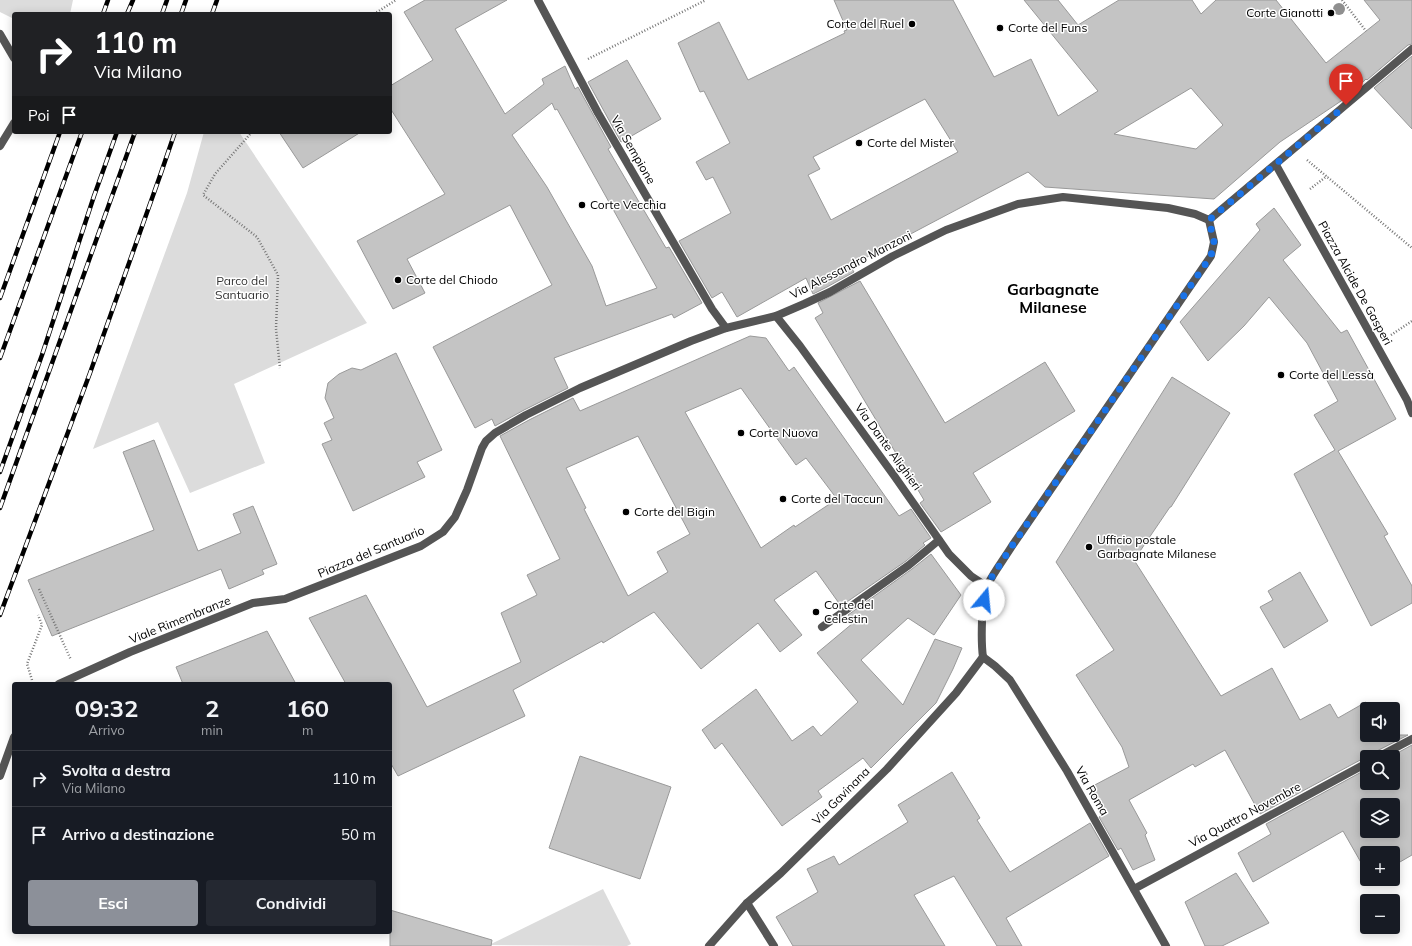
<!DOCTYPE html>
<html lang="it">
<head>
<meta charset="utf-8">
<style>
	:root { --surface:#171b24; --page:#242831; --text:#f1f3f6; --muted:#9ea1a6; --line:#363941; --accent:#8c9099 }
	body { margin:0; font-family:Mulish,sans-serif; background:var(--page); color:var(--text); height:100vh; display:flex; flex-direction:column; font-size:15px; white-space:nowrap }
	* { box-sizing:border-box; margin:0 }
	p { font-size:13px; color:var(--muted) }
	.icon { flex:none; width:22px; height:22px; fill:none; stroke:currentColor; stroke-width:2; stroke-linecap:round; stroke-linejoin:round }
	.map { position:relative; flex:1; overflow:hidden }
	.drawer { position:absolute; left:12px; top:682px; width:380px; height:252px; display:flex; flex-direction:column; background:var(--surface); border-radius:4px; box-shadow:0 2px 10px #0003 }
	.drawer>* { flex:none }
	.hud { position:absolute; left:12px; top:12px; width:380px; height:122px; border-radius:4px; box-shadow:0 2px 10px #0003; background:#202124; color:#fff; overflow:hidden }
	.buttons { position:absolute; left:1360px; top:702px; display:grid; gap:8px }
	.buttons a { display:grid; place-items:center; width:40px; height:40px; border-radius:4px; background:var(--surface); box-shadow:0 2px 10px #0003; font-size:20px }
	.pin { position:absolute; display:grid; place-items:center; width:34px; height:34px; color:#fff; margin:-41px -17px; border-radius:50% 50% 50% 0; rotate:-45deg; box-shadow:0 0 4px #0007 }
	.pin .icon { rotate:45deg }
	.me { position:absolute; width:44px; margin:-22px; rotate:17deg; stroke-linejoin:round; filter:drop-shadow(0 0 3px #0008) }
	.turn { display:flex; align-items:center; gap:14px; height:84px; padding:0 16px; font-size:18px }
	.turn .icon { width:52px; height:52px; stroke-width:2.5 }
	.turn b { display:block; font-size:28px; line-height:34px }
	.then { display:flex; align-items:center; height:38px; padding:0 16px; background:#0003; gap:8px; font-size:15px }
	.eta { display:flex; justify-content:space-evenly; align-items:center; height:68px; text-align:center }
	.eta b { font-size:24px; font-weight:700; line-height:28px }
	.primary-button { display:flex; gap:8px; margin-top:auto; padding:8px 16px }
	.primary-button a { flex:1; height:46px; border-radius:4px; background:var(--accent); color:#fff; font-size:16px; font-weight:700; line-height:46px; text-align:center }
	.primary-button a+a { background:var(--page); color:var(--text) }
	ul { padding:0; list-style:none }
	li { display:flex; align-items:center; gap:12px; height:56px; padding:0 16px; border-top:1px solid var(--line) }
	li div { flex:1 }
	li b { display:block; font-size:15px }
	li em { font-style:normal }
	.map>svg:first-child { display:block }
	.green { fill:#dcdcdc }
	.building { fill:#c4c4c4; stroke:#999; fill-rule:evenodd }
	.lines { fill:none; stroke-linecap:round; stroke-linejoin:round }
	.path { stroke:#777; stroke-width:2.5; stroke-dasharray:1 2; stroke-linecap:butt }
	.lane { stroke:#555; stroke-width:8 }
	.street { stroke:#555; stroke-width:8 }
	.rail-casing { stroke:#000; stroke-width:4.5 }
	.rail { stroke:#fff; stroke-width:3; stroke-dasharray:9; stroke-linecap:butt }
	.tree { fill:#8f8f8f }
	.route { stroke:#1a73e8; stroke-width:7; stroke-dasharray:0 12.6 }
	.poi-dot { fill:#000; stroke:#fff; stroke-width:1.5 }
	.labels { text-anchor:middle; stroke-width:3; stroke-linejoin:round; paint-order:stroke }
	.poi-label { font-size:12px; fill:#000; stroke:#fff; text-anchor:start }
	.street-label { font-size:12px; fill:#000; stroke:#fff }
	.park-label { font-size:12px; fill:#333; stroke:#fff }
	.district-label { font-size:16px; font-weight:bold; fill:#000; stroke:#fff }
</style>
</head>
<body>
<div class="map">
<svg width="1412" height="946" viewBox="0 0 1412 946">
	<rect width="100%" height="100%" fill="#fff"/>
	<g class="green">
		<polygon points="0,0 73,0 70,14 14,14 14,19 0,12"/>
		<polygon points="204,132 239,132 367,323 234,384 265,463 190,493 158,422 93,449 187,193"/>
		<polygon points="603,889 631,944 627,946 489,945"/>
	</g>
	<g class="building">
		<path d="M425,0H507L455,29L505,114L544,84L542,79L565,66L575,89L578,87L611,147L608,149L666,248L669,247L702,303L674,318L672,314L554,358L568,388L524,410L495,426L492,419L475,428L433,347L552,285L510,205L407,259L425,293L393,309L357,241L445,194L390,108V86L433,60L404,12ZM552,103L555,110L557,109L657,288L606,306L592,266L547,187L512,135Z"/>
		<path d="M834,0H953L994,77L1031,59L1058,116L1098,91L1024,0H1058L1078,25L1119,0H1192L1201,14L1216,0H1276L1326,63L1380,20L1364,0H1412V44L1408,45L1367,80L1366,79L1347,97L1280,142L1214,199L1045,187L1028,172L850,266L854,272L827,287L813,294L806,278L737,317L722,292L712,298L679,241L731,213L713,177L706,180L696,162L730,143L704,91L700,92L678,43L719,22L748,80L845,33L844,31L847,30ZM1191,88L1223,125L1196,149L1114,134ZM925,99L958,152L831,220L808,175L820,169L813,157Z"/>
		<polygon points="1412,56 1412,129 1374,88"/>
		<polygon points="627,60 661,119 621,142 588,82"/>
		<polygon points="279,132 361,132 303,168"/>
		<polygon points="1274,208 1301,245 1283,260 1341,333 1347,330 1396,419 1338,451 1388,534 1384,536 1412,586 1412,603 1371,626 1294,474 1335,450 1314,415 1338,401 1307,343 1269,297 1244,326 1208,361 1180,322 1260,230 1256,224"/>
		<polygon points="860,281 945,423 1045,362 1075,411 973,473 991,502 941,532 920,503 924,500 815,318 823,313 818,303"/>
		<path d="M750,336L766,338L789,371L794,367L899,516L911,509L931,538L923,543L925,545L906,561L841,606L816,571L774,600L802,635L780,652L758,623L701,669L654,612L603,643L602,641L513,690L525,716L398,776L390,762V684H346L309,618L366,595L427,707L521,662L501,613L537,595L527,575L560,559L500,436L529,420L573,398L580,411ZM741,388L796,465L806,458L837,499L795,527L794,525L761,548L685,412ZM638,436L690,534L657,552L668,572L628,596L584,509L586,508L566,468Z"/>
		<polygon points="396,353 442,450 417,462 425,477 353,511 322,444 332,440 324,423 334,418 325,398 328,383 339,374 352,368 361,370"/>
		<polygon points="1172,377 1230,413 1171,507 1170,507 1134,560 1221,696 1272,668 1300,720 1330,704 1338,718 1366,702 1370,709 1367,709 1367,735 1408,735 1375,752 1373,757 1364,758 1260,814 1225,750 1195,767 1193,764 1129,800 1147,833 1145,835 1155,860 1133,870 1121,848 1118,850 1099,817 1103,815 1089,788 1129,767 1122,747 1076,675 1114,650 1056,562"/>
		<polygon points="154,440 198,551 241,533 233,514 253,506 277,564 262,570 264,574 229,589 221,569 52,636 28,580 154,530 123,452"/>
		<polygon points="931,554 961,595 934,635 908,618 861,660 903,705 935,639 962,648 953,669 936,703 871,768 863,758 818,791 822,797 782,826 722,743 715,749 702,730 756,689 792,741 813,726 821,736 858,702 817,653 853,623 848,615 912,569"/>
		<polygon points="1300,572 1328,621 1284,648 1260,607 1273,600 1268,591"/>
		<polygon points="267,631 296,684 183,684 176,667"/>
		<path d="M1412,745V855L1393,866V853H1367V873L1343,831L1253,882L1238,853L1271,834L1266,824L1367,769V783H1393V757H1390ZM1367,805H1393V831H1367Z"/>
		<polygon points="580,756 671,787 640,879 549,848"/>
		<polygon points="952,772 980,818 977,820 1010,872 1090,823 1109,856 1006,918 1022,946 997,946 954,876 914,895 945,946 793,946 776,917 818,892 807,869 834,856 839,865 908,822 898,805"/>
		<polygon points="1236,873 1269,923 1222,946 1205,946 1185,902"/>
		<polygon points="390,910 492,940 491,946 390,946"/>
	</g>
	<g class="lines">
		<g class="path">
			<polyline points="1342,0 1366,31"/>
			<polyline points="374,14 396,0"/>
			<polyline points="588,59 706,0"/>
			<polyline points="252,132 215,174 203,195 257,237 278,275 276,329 280,368"/>
			<polyline points="1307,160 1412,248"/>
			<polyline points="1310,189 1327,176"/>
			<polyline points="1391,335 1412,321"/>
			<polyline points="39,589 71,660"/>
			<polyline points="32,680 27,664 42,625 38,615"/>
		</g>
		<polyline class="lane" points="822,627 909,565 939,540"/>
		<g class="street">
			<polyline points="538,0 598,113 712,309 726,328"/>
			<polyline points="0,34 14,58"/>
			<polyline points="0,146 14,123"/>
			<polyline points="1276,165 1407,400 1412,413"/>
			<polyline points="1209,220 1412,49"/>
			<polyline points="776,316 800,346 895,477 949,554 971,576 986,586"/>
			<path d="M983,657C981,643 981,599 987,586C993,573 1004,559 1012,546L1211,256L1214,242L1209,220"/>
			<polyline points="983,657 995,666 1010,680 1067,771 1166,946"/>
			<polyline points="59,684 130,652 253,603 285,599 421,546 443,532 455,517 467,490 482,448 486,441 495,433 526,415 580,388 691,341 726,328 776,316 804,304 830,292 893,256 946,230 1018,204 1063,197 1168,208 1195,214 1209,220"/>
			<polyline points="1378,757 1412,739"/>
			<polyline points="0,776 14,737"/>
			<polyline points="1134,889 1367,763"/>
			<polyline points="747,903 774,946"/>
			<polyline points="709,946 747,903 781,873 887,769 956,693 983,657"/>
		</g>
		<defs>
			<g id="rail">
				<polyline points="103,14 108,0"/>
				<polyline points="127,14 133,0"/>
				<polyline points="162,14 167,0"/>
				<polyline points="181,14 186,0"/>
				<polyline points="212,14 217,0"/>
				<polyline points="0,298 60,132"/>
				<polyline points="0,358 82,132"/>
				<polyline points="0,472 42,355 94,196 117,132"/>
				<polyline points="0,508 135,132"/>
				<polyline points="0,615 90,373 161,173 175,132"/>
			</g>
		</defs>
		<use href="#rail" class="rail-casing"/>
		<use href="#rail" class="rail"/>
	</g>
	<circle class="tree" cx="1339" cy="9" r="6"/>
	<g class="lines">
		<polyline class="route" points="984,600 986,586 1012,546 1211,256 1214,242 1209,220 1346,105"/>
	</g>
	<g class="poi-dot">
		<circle cx="1331" cy="13" r="4"/>
		<circle cx="912" cy="24" r="4"/>
		<circle cx="1000" cy="28" r="4"/>
		<circle cx="859" cy="143" r="4"/>
		<circle cx="582" cy="205" r="4"/>
		<circle cx="398" cy="280" r="4"/>
		<circle cx="1281" cy="375" r="4"/>
		<circle cx="741" cy="433" r="4"/>
		<circle cx="783" cy="499" r="4"/>
		<circle cx="626" cy="512" r="4"/>
		<circle cx="1089" cy="547" r="4"/>
		<circle cx="816" cy="612" r="4"/>
	</g>
	<g class="labels">
		<g class="poi-label">
			<text x="1323" y="17" text-anchor="end">Corte Gianotti</text>
			<text x="904" y="28" text-anchor="end">Corte del Ruel</text>
			<text x="1008" y="32">Corte del Funs</text>
			<text x="867" y="147">Corte del Mister</text>
			<text x="590" y="209">Corte Vecchia</text>
			<text x="406" y="284">Corte del Chiodo</text>
			<text x="1289" y="379">Corte del Lessà</text>
			<text x="749" y="437">Corte Nuova</text>
			<text x="791" y="503">Corte del Taccun</text>
			<text x="634" y="516">Corte del Bigin</text>
			<text x="1097" y="544">Ufficio postale<tspan x="1097" dy="14">Garbagnate Milanese</tspan></text>
			<text x="824" y="609">Corte del<tspan x="824" dy="14">Celestin</tspan></text>
		</g>
		<g class="street-label">
			<text transform="translate(633 150) rotate(60)" y="4">Via Sempione</text>
			<text transform="translate(851 265) rotate(-27)" y="4">Via Alessandro Manzoni</text>
			<text transform="translate(1355 283) rotate(61)" y="4">Piazza Alcide De Gasperi</text>
			<text transform="translate(888 447) rotate(54)" y="4">Via Dante Alighieri</text>
			<text transform="translate(371 552) rotate(-23)" y="4">Piazza del Santuario</text>
			<text transform="translate(180 620) rotate(-22)" y="4">Viale Rimembranze</text>
			<text transform="translate(1092 791) rotate(60)" y="4">Via Roma</text>
			<text transform="translate(841 796) rotate(-45)" y="4">Via Gavinana</text>
			<text transform="translate(1245 815) rotate(-28)" y="4">Via Quattro Novembre</text>
		</g>
		<g class="park-label">
			<text x="242" y="285">Parco del<tspan x="242" dy="14">Santuario</tspan></text>
		</g>
		<g class="district-label">
			<text x="1053" y="295">Garbagnate<tspan x="1053" dy="18">Milanese</tspan></text>
		</g>
	</g>
</svg>
<div class="buttons">
<a><svg class="icon" aria-label="sound" viewBox="0 0 24 24"><path d="M4 9h4l5-4v14l-5-4H4zM17 9q2 3 0 6"/></svg></a>
<a><svg class="icon" aria-label="search" viewBox="0 0 24 24"><circle cx="10" cy="10" r="6"/><path d="M15 15l6 6"/></svg></a>
<a><svg class="icon" aria-label="layers" viewBox="0 0 24 24"><path d="M12 4l9 5-9 5-9-5zM3 14l9 5 9-5"/></svg></a>
<a>+</a>
<a>−</a>
</div>
<div class="pin" style="left:1346px;top:105px;background:#d93025"><svg class="icon" aria-label="arrive" viewBox="0 0 24 24"><path d="M6 21V4h12l-3 4 3 4H6"/></svg></div>
<svg class="me" style="left:984px;top:600px" viewBox="-20 -20 40 40"><circle r="19" fill="#fff"/><path d="M0-13L10 11 0 6-10 11z" fill="#1a73e8"/></svg>
<div class="hud">
<div class="turn"><svg class="icon" aria-label="right" viewBox="0 0 24 24"><path d="M7 20v-9h11M14 6l5 5-5 5"/></svg><div><b>110 m</b>Via Milano</div></div>
<div class="then">Poi<svg class="icon" aria-label="arrive" viewBox="0 0 24 24"><path d="M6 21V4h12l-3 4 3 4H6"/></svg></div>
</div>
<section class="drawer">
<div class="eta">
<div><b>09:32</b><p>Arrivo</p></div>
<div><b>2</b><p>min</p></div>
<div><b>160</b><p>m</p></div>
</div>
<ul>
<li><svg class="icon" aria-label="right" viewBox="0 0 24 24"><path d="M7 20v-9h11M14 6l5 5-5 5"/></svg><div><b>Svolta a destra</b><p>Via Milano</p></div><em>110 m</em></li>
<li><svg class="icon" aria-label="arrive" viewBox="0 0 24 24"><path d="M6 21V4h12l-3 4 3 4H6"/></svg><div><b>Arrivo a destinazione</b></div><em>50 m</em></li>
</ul>
<div class="primary-button"><a>Esci</a><a>Condividi</a></div>
</section>
</div>
</body>
</html>
